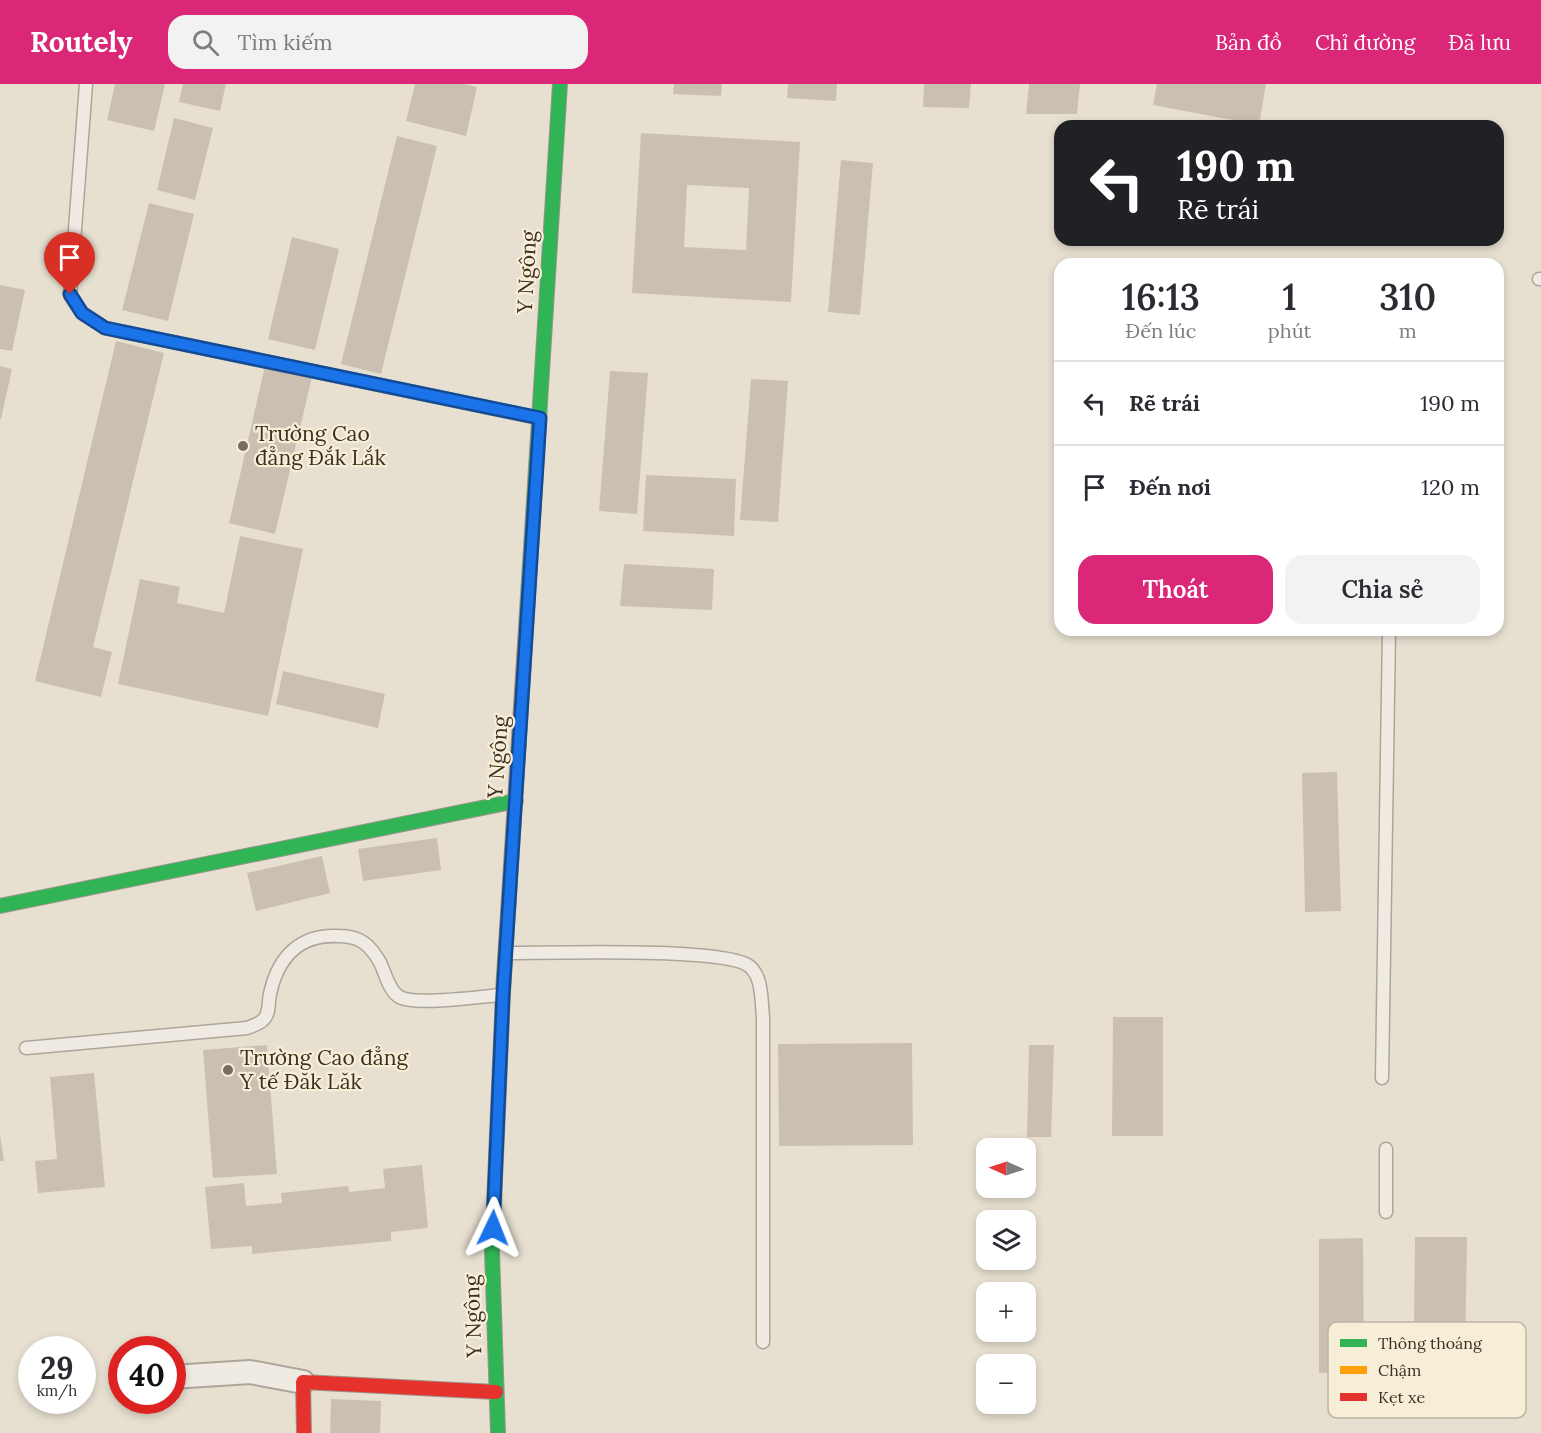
<!DOCTYPE html>
<html lang="vi">
<head>
<meta charset="utf-8">
<style>
	:root { --surface:#fff; --page:#f2f2f3; --text:#2b2b33; --muted:#7c7c81; --line:#e1e1e2; --accent:#db2777 }
	body { margin:0; font-family:Lora,serif; background:var(--page); color:var(--text); height:100vh; display:flex; flex-direction:column; font-size:22px; white-space:nowrap }
	* { box-sizing:border-box; margin:0 }
	p { font-size:20px; color:var(--muted) }
	.icon { flex:none; width:33px; height:33px; fill:none; stroke:currentColor; stroke-width:2; stroke-linecap:round; stroke-linejoin:round }
	.map { position:relative; flex:1; overflow:hidden }
	.side { position:absolute; left:1054px; top:174px; width:450px; height:378px; display:flex; flex-direction:column; background:var(--surface); border-radius:18px; box-shadow:0 3px 9px #0003 }
	.side>* { flex:none }
	.hud { position:absolute; left:1054px; top:36px; width:450px; height:126px; border-radius:18px; box-shadow:0 3px 9px #0003; background:#202124; color:#fff; overflow:hidden }
	.needle { width:39px; rotate:273deg }
	.controls { position:absolute; left:976px; top:1054px; display:grid; gap:12px }
	.controls a { display:grid; place-items:center; width:60px; height:60px; border-radius:12px; background:var(--surface); box-shadow:0 3px 9px #0003; font-size:30px }
	.speed { position:absolute; left:18px; top:1252px; display:flex; gap:12px; font-size:30px; font-weight:700; text-align:center }
	.speed>* { display:grid; place-content:center; width:78px; height:78px; border-radius:50%; background:var(--surface); box-shadow:0 3px 9px #0003; line-height:1 }
	.speed small { font-size:15px; font-weight:400 }
	.speed .limit { border:9px solid #d22; background:#fff; color:#111 }
	.pin { position:absolute; display:grid; place-items:center; width:51px; height:51px; color:#fff; margin:-62px -26px; border-radius:50% 50% 50% 0; rotate:-45deg; box-shadow:0 0 6px #0007 }
	.pin .icon { rotate:45deg }
	.me { position:absolute; width:66px; margin:-33px; rotate:2deg; stroke-linejoin:round; filter:drop-shadow(0 0 4px #0008) }
	.turn { display:flex; align-items:center; gap:21px; height:126px; padding:0 24px; font-size:27px }
	.turn .icon { width:78px; height:78px; stroke-width:2.5 }
	.turn b { display:block; font-size:42px; line-height:51px }
	.eta { display:flex; justify-content:space-evenly; align-items:center; height:102px; text-align:center }
	.eta b { font-size:36px; font-weight:600; line-height:42px }
	.cta { display:flex; gap:12px; margin-top:auto; padding:12px 24px }
	.cta a { flex:1; height:69px; border-radius:18px; background:var(--accent); color:#fff; font-size:24px; font-weight:600; line-height:69px; text-align:center }
	.cta a+a { background:var(--page); color:var(--text) }
	ul { padding:0; list-style:none }
	li { display:flex; align-items:center; gap:18px; height:84px; padding:0 24px; border-top:2px solid var(--line) }
	li div { flex:1 }
	li b { display:block; font-size:22px }
	li em { font-style:normal }
	header { display:flex; align-items:center; gap:36px; box-sizing:border-box; height:84px; padding:0 30px; background:var(--accent); color:#fff }
	header strong { font-size:28px }
	nav { display:flex; gap:33px; margin-inline-start:auto; font-size:21px }
	.search { width:420px; height:54px; background:var(--page); display:flex; align-items:center; gap:15px; box-sizing:border-box; padding:0 21px; border-radius:18px; color:var(--muted); font-size:22px }
	.map>svg:first-child { display:block }
	.building { fill:#cbbfb2; fill-rule:evenodd }
	.lines { fill:none; stroke-linecap:round; stroke-linejoin:round }
	.lane-casing { stroke:#ada599; stroke-width:15 }
	.street-casing { stroke:#ada599; stroke-width:26 }
	.fast-casing { stroke:#9c958a; stroke-width:16 }
	.slow-casing { stroke:#9c958a; stroke-width:16 }
	.jam-casing { stroke:#9c958a; stroke-width:16 }
	.lane { stroke:#efebe3; stroke-width:12 }
	.street { stroke:#efebe3; stroke-width:22 }
	.fast { stroke:#30b455; stroke-width:14 }
	.slow { stroke:#ff9f0a; stroke-width:14 }
	.jam { stroke:#e5322d; stroke-width:14 }
	.route-casing { stroke:#114b97; stroke-width:15 }
	.route { stroke:#1a73e8; stroke-width:10 }
	.poi-dot { fill:#786c5e; stroke:#f7eed8; stroke-width:2 }
	.labels { text-anchor:middle; stroke-width:4.5; stroke-linejoin:round; paint-order:stroke }
	.street-label { font-size:21px; fill:#3d2e20; stroke:#f7eed8 }
	.poi-label { font-size:21px; fill:#3d2e20; stroke:#f7eed8; text-anchor:start }
	.key { fill:#f7eed8; stroke:#bfb4a1; stroke-width:1.5 }
	.key-label { font-size:16px; fill:#3d2e20 }
</style>
</head>
<body>
<header>
<strong>Routely</strong>
<div class="search"><svg class="icon" aria-label="search" viewBox="0 0 24 24"><circle cx="10" cy="10" r="6"/><path d="M15 15l6 6"/></svg>Tìm kiếm</div>
<nav><a>Bản đồ</a><a>Chỉ đường</a><a>Đã lưu</a></nav>
</header>
<div class="map">
<svg width="1541" height="1349" viewBox="0 0 1541 1349">
	<rect width="100%" height="100%" fill="#e7e0d1"/>
	<g class="building">
		<polygon points="115,0 165,0 154,47 107,36"/>
		<polygon points="183,0 226,0 220,27 179,18"/>
		<polygon points="415,0 464,0 477,3 466,52 406,37"/>
		<polygon points="674,0 722,0 721,12 673,10"/>
		<polygon points="788,0 837,0 836,17 787,14"/>
		<polygon points="924,0 971,0 969,24 923,23"/>
		<polygon points="1029,0 1080,0 1077,30 1026,30"/>
		<polygon points="1157,0 1266,0 1259,41 1153,21"/>
		<polygon points="174,34 213,44 195,116 157,106"/>
		<path d="M641,49L800,58L791,218L632,209ZM687,101L749,104L746,166L684,163Z"/>
		<polygon points="397,52 437,62 381,290 341,280"/>
		<polygon points="841,76 873,79 860,231 828,228"/>
		<polygon points="149,119 194,130 168,237 122,226"/>
		<polygon points="292,153 339,165 315,266 268,255"/>
		<polygon points="0,201 25,206 12,267 0,265"/>
		<polygon points="116,257 164,269 93,563 112,568 101,613 35,597"/>
		<polygon points="0,282 12,285 1,335 0,335"/>
		<polygon points="265,282 312,293 275,450 229,439"/>
		<polygon points="610,287 648,289 637,430 599,427"/>
		<polygon points="751,295 788,297 778,438 740,436"/>
		<polygon points="646,391 736,395 734,452 643,447"/>
		<polygon points="240,452 303,465 268,632 118,600 140,495 180,503 177,519 224,529"/>
		<polygon points="624,480 714,485 712,526 620,522"/>
		<polygon points="283,587 385,610 378,644 276,620"/>
		<polygon points="1337,688 1341,827 1305,828 1302,689"/>
		<polygon points="437,754 441,786 363,797 358,765"/>
		<polygon points="322,772 330,809 256,827 247,789"/>
		<polygon points="1113,933 1163,933 1163,1052 1112,1052"/>
		<polygon points="912,959 913,1061 779,1062 778,960"/>
		<polygon points="267,961 277,1090 213,1094 203,966"/>
		<polygon points="1029,961 1054,961 1051,1053 1027,1053"/>
		<polygon points="94,989 105,1103 38,1109 35,1077 57,1075 50,993"/>
		<polygon points="0,1050 4,1077 0,1077"/>
		<polygon points="422,1081 428,1144 391,1148 391,1157 252,1170 252,1162 211,1165 205,1103 244,1099 246,1122 282,1119 281,1109 348,1102 349,1108 385,1104 383,1085"/>
		<polygon points="1415,1153 1467,1153 1464,1331 1413,1330"/>
		<polygon points="1363,1154 1364,1289 1319,1289 1319,1155"/>
		<polygon points="331,1315 381,1317 380,1349 330,1349"/>
	</g>
	<g class="lines">
		<defs>
			<g id="lane">
				<polyline points="86,0 70,211 82,229 105,244 538,334"/>
				<polyline points="1539,195 1541,195"/>
				<path d="M507,869C548,869 725,863 749,882C763,893 761,917 763,933V1258"/>
				<path d="M26,964L247,944C252,942 259,940 263,936C270,930 268,919 270,910C278,873 300,850 338,852C356,852 366,857 376,872C385,883 386,903 398,912C412,923 482,912 502,911"/>
				<polyline points="1382,994 1389,546"/>
				<polyline points="1386,1128 1386,1065"/>
			</g>
			<polyline id="street" points="172,1293 250,1288 303,1298"/>
			<g id="fast">
				<polyline points="526,543 560,0"/>
				<polyline points="0,822 516,717"/>
				<polyline points="498,1349 492,1167 503,908"/>
			</g>
			<polyline id="slow" points="503,908 526,543"/>
			<polyline id="jam" points="304,1349 303,1298 496,1308"/>
		</defs>
		<use href="#lane" class="lane-casing"/>
		<use href="#street" class="street-casing"/>
		<use href="#fast" class="fast-casing"/>
		<use href="#slow" class="slow-casing"/>
		<use href="#jam" class="jam-casing"/>
		<use href="#lane" class="lane"/>
		<use href="#street" class="street"/>
		<use href="#fast" class="fast"/>
		<use href="#slow" class="slow"/>
		<use href="#jam" class="jam"/>
	</g>
	<g class="lines">
		<defs>
			<polyline id="route" points="70,210 82,229 105,244 540,334 503,911 493,1144"/>
		</defs>
		<use href="#route" class="route-casing"/>
		<use href="#route" class="route"/>
	</g>
	<g class="poi-dot">
		<circle cx="243" cy="362" r="6"/>
		<circle cx="228" cy="986" r="6"/>
	</g>
	<g class="labels">
		<g class="street-label">
			<text transform="translate(527 188) rotate(-87)" y="7">Y Ngông</text>
			<text transform="translate(498 673) rotate(-86)" y="7">Y Ngông</text>
			<text transform="translate(473 1232) rotate(-92)" y="7">Y Ngông</text>
		</g>
		<g class="poi-label">
			<text x="255" y="357">Trường Cao<tspan x="255" dy="24">đẳng Đắk Lắk</tspan></text>
			<text x="240" y="981">Trường Cao đẳng<tspan x="240" dy="24">Y tế Đăk Lăk</tspan></text>
		</g>
	</g>
	<rect x="1328" y="1238" width="198" height="96" rx="9" class="key"/>
	<rect x="1340" y="1255" width="27" height="8" fill="#30b455"/>
	<rect x="1340" y="1282" width="27" height="8" fill="#ff9f0a"/>
	<rect x="1340" y="1309" width="27" height="8" fill="#e5322d"/>
	<g class="key-label">
		<text x="1378" y="1265">Thông thoáng</text>
		<text x="1378" y="1292">Chậm</text>
		<text x="1378" y="1319">Kẹt xe</text>
	</g>
</svg>
<div class="controls">
<a><svg class="needle" viewBox="-14 -14 28 28"><path d="M0-13l5 13h-10z" fill="#e53935"/><path d="M0 13l5-13h-10z" fill="#7c7c81"/></svg></a>
<a><svg class="icon" aria-label="layers" viewBox="0 0 24 24"><path d="M12 4l9 5-9 5-9-5zM3 14l9 5 9-5"/></svg></a>
<a>+</a>
<a>−</a>
</div>
<div class="speed"><div>29<small>km/h</small></div><div class="limit">40</div></div>
<div class="pin" style="left:70px;top:210px;background:#d93025"><svg class="icon" aria-label="arrive" viewBox="0 0 24 24"><path d="M6 21V4h12l-3 4 3 4H6"/></svg></div>
<svg class="me" style="left:493px;top:1144px" viewBox="-20 -20 40 40"><path d="M0-17L14 15 0 8-14 15z" fill="#1a73e8" stroke="#fff" stroke-width="4"/></svg>
<div class="hud">
<div class="turn"><svg class="icon" aria-label="left" viewBox="0 0 24 24"><path d="M17 20v-9H6M10 6l-5 5 5 5"/></svg><div><b>190 m</b>Rẽ trái</div></div>
</div>
<section class="side">
<div class="eta">
<div><b>16:13</b><p>Đến lúc</p></div>
<div><b>1</b><p>phút</p></div>
<div><b>310</b><p>m</p></div>
</div>
<ul>
<li><svg class="icon" aria-label="left" viewBox="0 0 24 24"><path d="M17 20v-9H6M10 6l-5 5 5 5"/></svg><div><b>Rẽ trái</b></div><em>190 m</em></li>
<li><svg class="icon" aria-label="arrive" viewBox="0 0 24 24"><path d="M6 21V4h12l-3 4 3 4H6"/></svg><div><b>Đến nơi</b></div><em>120 m</em></li>
</ul>
<div class="cta"><a>Thoát</a><a>Chia sẻ</a></div>
</section>
</div>
</body>
</html>
